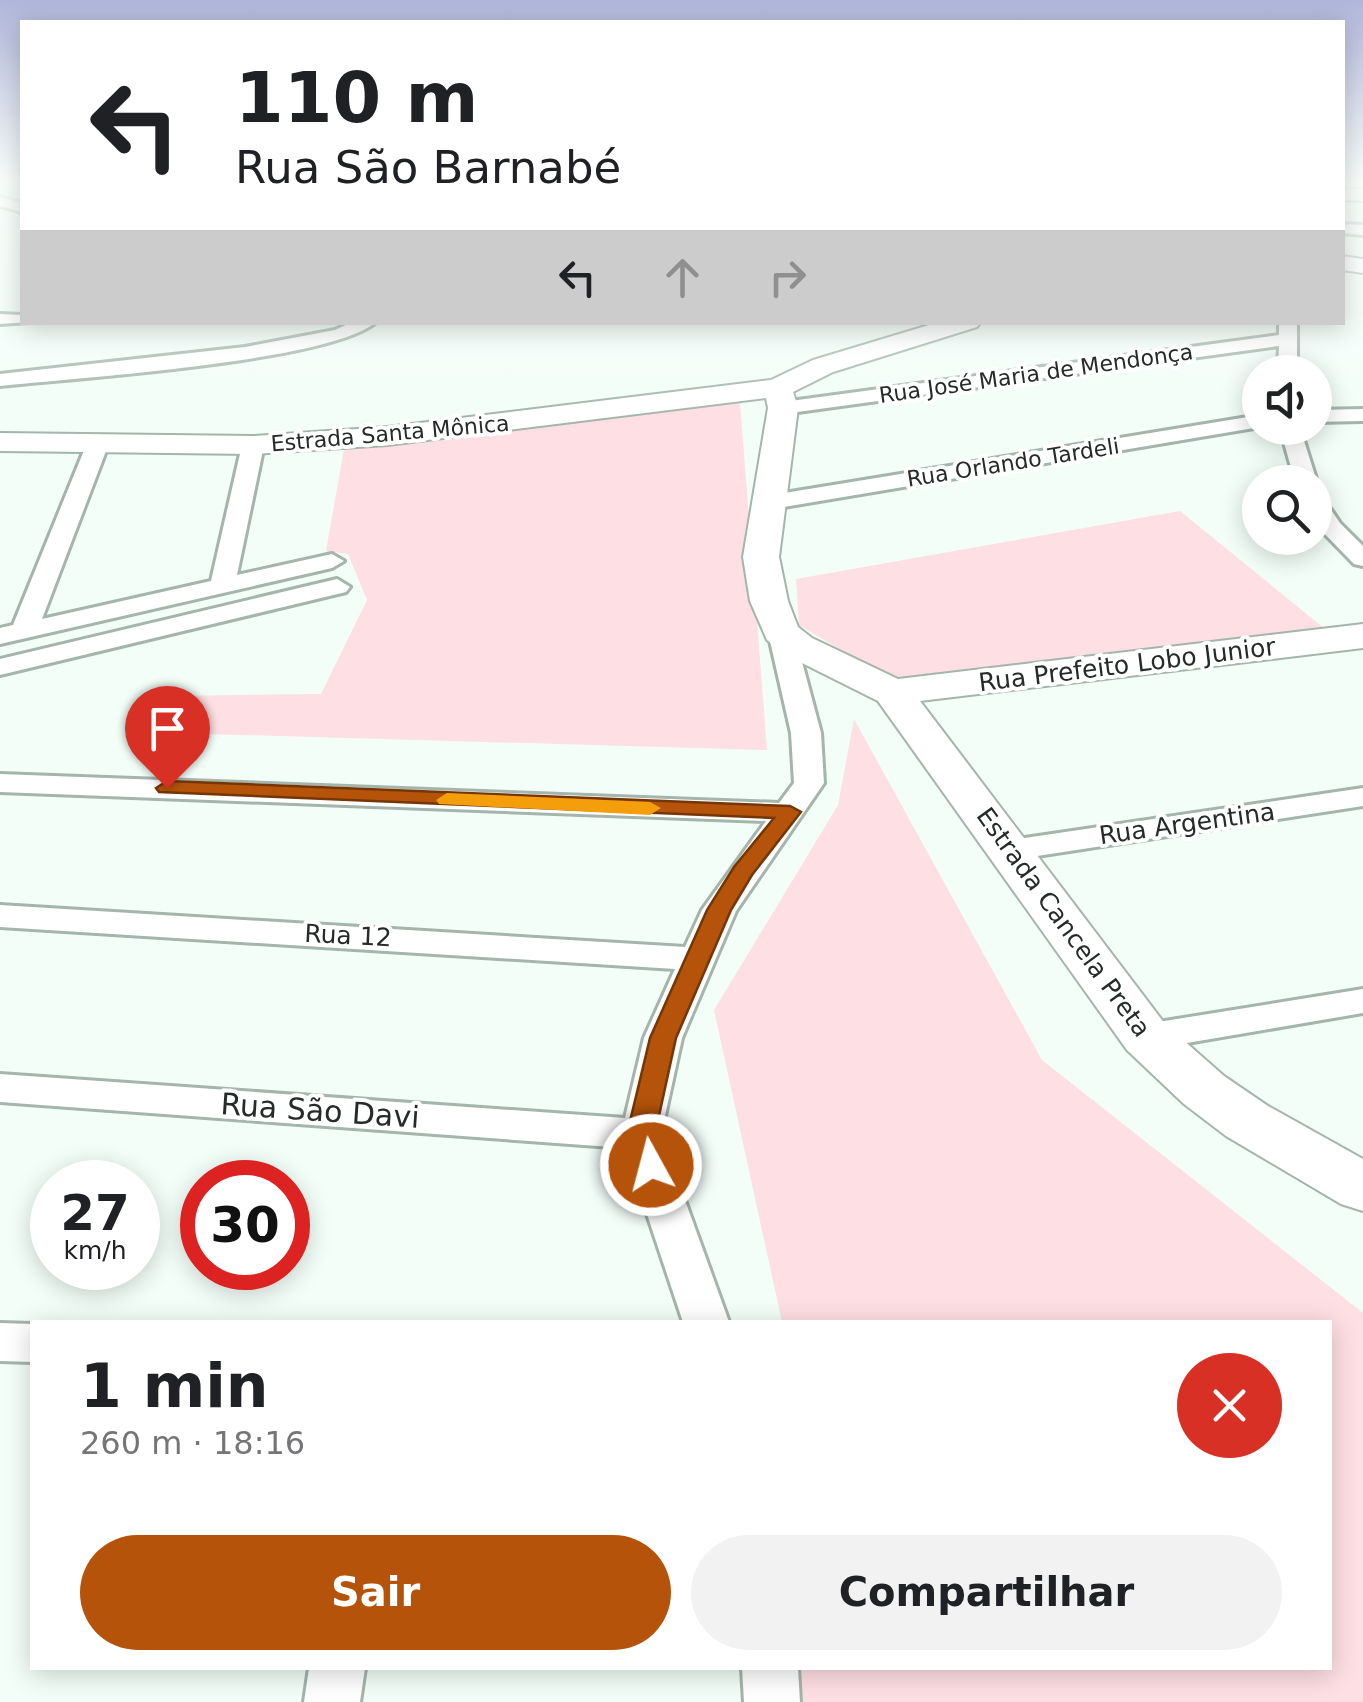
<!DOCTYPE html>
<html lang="pt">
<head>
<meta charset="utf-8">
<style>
	:root { --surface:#fff; --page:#f2f2f2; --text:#202124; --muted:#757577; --accent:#b45309 }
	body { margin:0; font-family:"DejaVu Sans",sans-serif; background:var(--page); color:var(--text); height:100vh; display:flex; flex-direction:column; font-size:38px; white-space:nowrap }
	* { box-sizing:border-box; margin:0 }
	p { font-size:32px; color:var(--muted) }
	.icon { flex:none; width:55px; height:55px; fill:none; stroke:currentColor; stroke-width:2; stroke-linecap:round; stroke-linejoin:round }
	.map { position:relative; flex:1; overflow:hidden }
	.drawer { position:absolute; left:30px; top:1320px; width:1302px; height:350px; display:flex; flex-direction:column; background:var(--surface); border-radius:0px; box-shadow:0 5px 25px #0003 }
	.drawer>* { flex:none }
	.guide { position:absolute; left:20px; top:20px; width:1325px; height:305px; border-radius:0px; box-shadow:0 5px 25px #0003; background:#fff; color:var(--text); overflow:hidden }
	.tools { position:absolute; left:1242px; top:355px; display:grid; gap:20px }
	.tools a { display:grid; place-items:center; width:90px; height:90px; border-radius:50%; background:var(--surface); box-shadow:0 5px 25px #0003; font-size:50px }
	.speed { position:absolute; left:30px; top:1160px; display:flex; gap:20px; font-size:50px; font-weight:700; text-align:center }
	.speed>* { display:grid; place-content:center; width:130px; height:130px; border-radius:50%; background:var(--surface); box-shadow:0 5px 25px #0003; line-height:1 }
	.speed small { font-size:25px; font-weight:400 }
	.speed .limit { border:15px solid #d22; background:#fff; color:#111 }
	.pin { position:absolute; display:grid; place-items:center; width:85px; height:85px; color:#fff; margin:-102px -42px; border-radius:50% 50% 50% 0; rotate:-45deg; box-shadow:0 0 10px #0007 }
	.pin .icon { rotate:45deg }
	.me { position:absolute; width:110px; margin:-55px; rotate:353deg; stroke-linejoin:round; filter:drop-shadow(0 0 8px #0008) }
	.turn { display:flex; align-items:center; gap:35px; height:210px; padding:0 50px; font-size:45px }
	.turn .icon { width:130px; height:130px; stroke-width:2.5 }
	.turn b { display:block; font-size:70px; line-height:85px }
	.lanes { display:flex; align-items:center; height:95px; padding:0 50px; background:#0003; justify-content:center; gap:50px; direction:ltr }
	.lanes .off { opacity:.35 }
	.round { display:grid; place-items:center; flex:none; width:105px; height:105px; border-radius:52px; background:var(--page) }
	.overview { display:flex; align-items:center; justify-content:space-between; height:170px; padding:0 50px }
	h1 { font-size:60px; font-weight:800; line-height:75px }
	.cta { display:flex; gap:20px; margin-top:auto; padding:20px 50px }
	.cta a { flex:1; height:115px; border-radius:60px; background:var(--accent); color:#fff; font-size:40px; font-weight:800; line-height:115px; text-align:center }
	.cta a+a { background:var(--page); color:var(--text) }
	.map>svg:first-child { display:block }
	.green { fill:#fedfe3 }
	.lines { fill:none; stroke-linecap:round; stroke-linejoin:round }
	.street-casing { stroke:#a4b5ac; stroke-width:6 }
	.secondary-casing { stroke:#a4b5ac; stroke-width:4 }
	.street { fill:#fff; fill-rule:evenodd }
	.secondary { fill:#fff; fill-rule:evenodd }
	.route { fill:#b45309; stroke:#753606; stroke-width:2.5 }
	.slow { fill:#f59e0b }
	.labels { text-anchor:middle; stroke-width:8; stroke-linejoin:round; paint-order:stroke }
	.far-street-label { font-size:22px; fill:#252b28; stroke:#fff }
	.street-label { font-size:25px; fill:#252b28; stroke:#fff }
	.near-street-label { font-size:30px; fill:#252b28; stroke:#fff }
</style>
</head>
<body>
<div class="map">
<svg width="1363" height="1702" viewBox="0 0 1363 1702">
	<rect width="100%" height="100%" fill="#f3fef9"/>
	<g class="green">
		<polygon points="740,402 767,750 138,732 165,696 321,694 367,600 348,554 326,551 344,449"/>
		<polygon points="1180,511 1325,629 897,684 799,625 796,579"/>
		<polygon points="854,719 1042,1060 1363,1313 1363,1702 788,1702 789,1668 1330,1668 1330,1322 782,1322 714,1010 838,805"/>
	</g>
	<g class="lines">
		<defs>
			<g id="street">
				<polygon points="0,197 22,203 22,212 0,206"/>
				<polygon points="1342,224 1363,225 1363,235 1342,233"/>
				<polygon points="0,314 22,315 22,322 29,322 0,324"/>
				<path d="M352,322H376C330,362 73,378 0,386V374L245,347L335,330Z"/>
				<polygon points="1279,322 1297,322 1297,372 1278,372 1279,346 783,414 773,408 783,402 1279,335"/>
				<polygon points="1363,409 1363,421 1315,422 1315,410"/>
				<polygon points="1260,415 1260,427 766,510 755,503 766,496"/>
				<polygon points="1280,428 1300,428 1317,482 1315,485 1295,482"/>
				<polygon points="98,437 109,443 42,619 211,581 242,445 253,439 264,445 237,575 332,554 344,561 332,568 0,644 0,628 13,625 87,443"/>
				<polygon points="1315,496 1323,498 1340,523 1363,546 1363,566 1354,564 1319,528 1315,521"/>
				<polygon points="337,579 350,587 346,592 0,675 0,659"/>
				<polygon points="781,624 794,632 821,733 824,783 736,911 682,1038 661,1134 729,1322 683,1322 625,1148 0,1102 0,1074 625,1118 644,1038 675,969 0,927 0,905 685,947 702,910 766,821 0,792 0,774 779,803 794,783 791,733 768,632"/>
				<polygon points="1363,788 1363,806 1011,860 1000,857 995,850 1000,843 1011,840"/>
				<polygon points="1363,989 1363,1013 1146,1050 1133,1046 1127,1037 1133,1028 1146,1024"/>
				<polygon points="0,1323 32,1324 32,1362 0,1361"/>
				<polygon points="309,1668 365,1668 360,1702 304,1702"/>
				<polygon points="742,1668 798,1668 800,1702 744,1702"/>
			</g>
			<g id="secondary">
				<polygon points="1342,188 1363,189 1363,201 1342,200"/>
				<polygon points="1342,256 1363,259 1363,273 1342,270"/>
				<polygon points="939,322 981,322 977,327 833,372 793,392 798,408 779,557 788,601 798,627 812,638 898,679 1363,624 1363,648 920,701 1165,1024 1224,1076 1268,1106 1363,1159 1363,1211 1341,1204 1226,1136 1184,1104 1127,1050 878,701 784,654 767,640 750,601 743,557 768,408 766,398 387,445 253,454 0,451 0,433 253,436 387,427 771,380 813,360"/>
			</g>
		</defs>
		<use href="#street" class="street-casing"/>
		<use href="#secondary" class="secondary-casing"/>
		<use href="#street" class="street"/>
		<use href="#secondary" class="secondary"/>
	</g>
	<linearGradient id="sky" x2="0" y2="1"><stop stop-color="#afb6da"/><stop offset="0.43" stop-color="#fafffc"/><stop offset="1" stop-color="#fafffc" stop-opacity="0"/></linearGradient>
	<rect width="1363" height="419" fill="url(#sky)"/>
	<polygon class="route" points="167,781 790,806 801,812 752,875 731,910 676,1038 655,1134 665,1165 661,1173 651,1176 641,1173 627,1134 650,1038 707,910 734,867 774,818 159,792 156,788"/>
	<polygon class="slow" points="447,793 650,802 661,808 650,815 439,804 436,800"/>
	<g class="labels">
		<g class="far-street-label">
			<text transform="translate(1036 373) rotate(-8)" y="8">Rua José Maria de Mendonça</text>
			<text transform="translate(390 433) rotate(-5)" y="8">Estrada Santa Mônica</text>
			<text transform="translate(1013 462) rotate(-9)" y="8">Rua Orlando Tardeli</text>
		</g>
		<g class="street-label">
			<text transform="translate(1127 664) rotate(-7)" y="9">Rua Prefeito Lobo Junior</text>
			<text transform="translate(1187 823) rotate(-8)" y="9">Rua Argentina</text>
			<text transform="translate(1064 922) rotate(54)" y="9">Estrada Cancela Preta</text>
			<text transform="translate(348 935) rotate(3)" y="9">Rua 12</text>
		</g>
		<g class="near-street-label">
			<text transform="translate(320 1111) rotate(4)" y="10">Rua São Davi</text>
		</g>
	</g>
</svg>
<div class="tools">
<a><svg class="icon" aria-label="sound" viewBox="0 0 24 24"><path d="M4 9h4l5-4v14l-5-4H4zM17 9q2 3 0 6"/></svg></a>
<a><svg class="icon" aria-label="search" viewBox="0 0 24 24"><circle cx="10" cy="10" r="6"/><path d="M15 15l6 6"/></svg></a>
</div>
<div class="speed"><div>27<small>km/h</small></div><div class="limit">30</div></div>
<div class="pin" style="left:167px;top:788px;background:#d93025"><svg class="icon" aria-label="arrive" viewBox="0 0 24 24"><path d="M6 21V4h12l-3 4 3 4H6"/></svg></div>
<svg class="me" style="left:651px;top:1165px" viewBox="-20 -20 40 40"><circle r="17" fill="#b45309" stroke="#fff" stroke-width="3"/><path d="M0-11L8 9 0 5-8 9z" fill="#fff"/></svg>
<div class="guide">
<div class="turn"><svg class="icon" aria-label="left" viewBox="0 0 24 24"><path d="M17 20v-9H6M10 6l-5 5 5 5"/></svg><div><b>110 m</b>Rua São Barnabé</div></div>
<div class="lanes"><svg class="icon" aria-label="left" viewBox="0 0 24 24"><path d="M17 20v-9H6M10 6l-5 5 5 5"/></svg><svg class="icon off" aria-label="ahead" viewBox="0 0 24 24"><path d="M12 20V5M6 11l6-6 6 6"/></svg><svg class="icon off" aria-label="right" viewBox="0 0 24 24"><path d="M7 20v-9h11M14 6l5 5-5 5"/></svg></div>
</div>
<section class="drawer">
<div class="overview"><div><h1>1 min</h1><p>260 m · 18:16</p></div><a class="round" style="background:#d93025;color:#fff"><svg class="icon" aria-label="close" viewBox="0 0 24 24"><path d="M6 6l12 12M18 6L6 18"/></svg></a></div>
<div class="cta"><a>Sair</a><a>Compartilhar</a></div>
</section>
</div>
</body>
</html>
